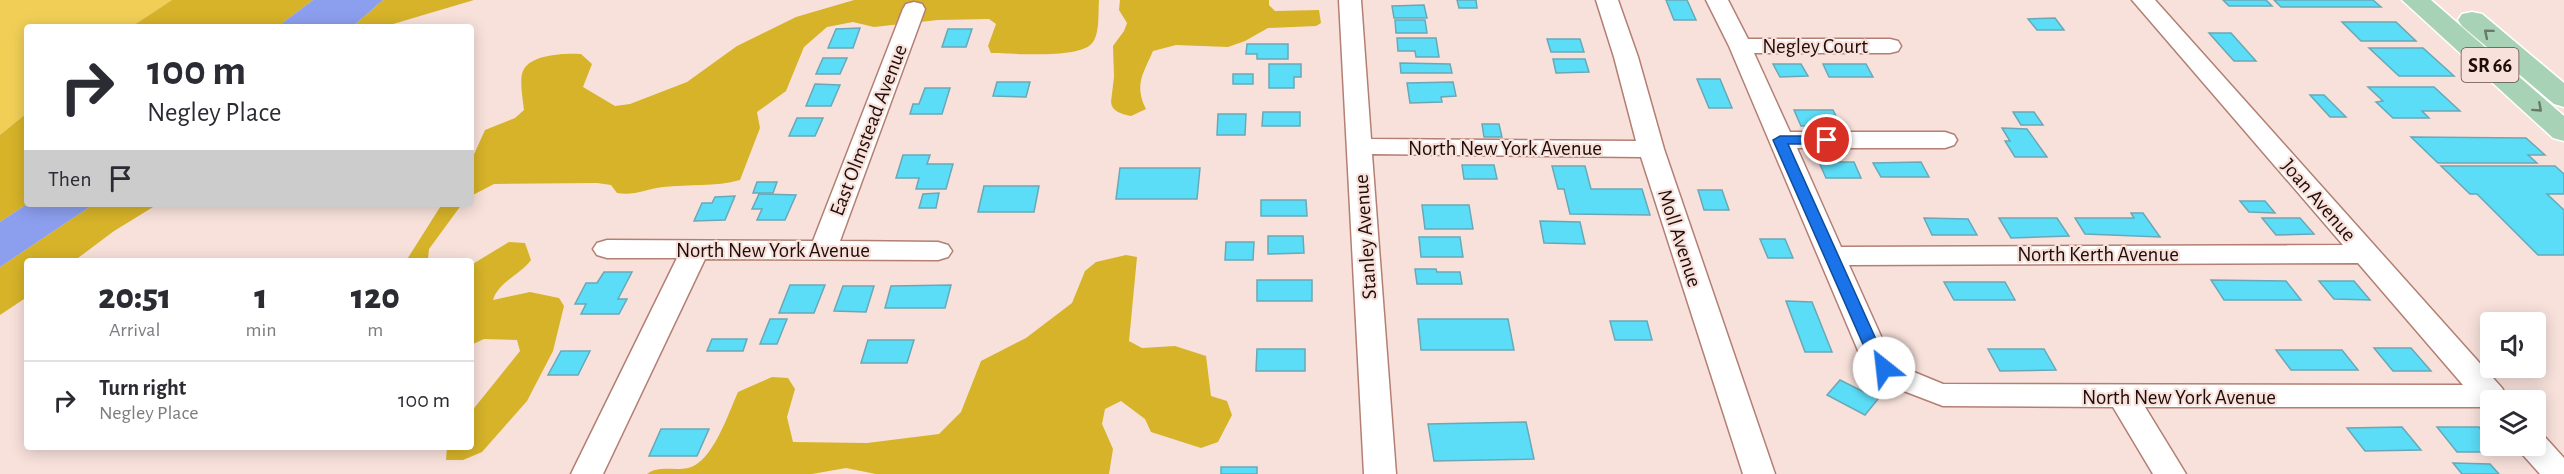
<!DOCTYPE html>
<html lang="en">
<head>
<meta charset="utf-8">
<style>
	:root { --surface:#fff; --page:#f2f2f3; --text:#2b2b33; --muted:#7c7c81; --line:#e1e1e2 }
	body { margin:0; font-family:"Alegreya Sans",sans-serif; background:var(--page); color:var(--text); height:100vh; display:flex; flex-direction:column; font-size:22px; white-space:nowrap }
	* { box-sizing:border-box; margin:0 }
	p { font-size:20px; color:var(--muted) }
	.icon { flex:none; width:33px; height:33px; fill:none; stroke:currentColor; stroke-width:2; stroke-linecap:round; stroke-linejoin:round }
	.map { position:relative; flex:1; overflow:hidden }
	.panel { position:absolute; left:24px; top:258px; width:450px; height:192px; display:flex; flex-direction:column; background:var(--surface); border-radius:6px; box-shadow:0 3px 15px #0003 }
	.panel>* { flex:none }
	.hud { position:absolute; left:24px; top:24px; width:450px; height:183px; border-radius:6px; box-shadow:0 3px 15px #0003; background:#fff; color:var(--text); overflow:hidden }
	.buttons { position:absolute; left:2480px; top:312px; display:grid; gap:12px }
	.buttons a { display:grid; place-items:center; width:66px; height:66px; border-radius:6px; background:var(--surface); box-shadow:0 3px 15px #0003; font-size:30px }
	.pin { position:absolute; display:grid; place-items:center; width:51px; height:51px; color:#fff; margin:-26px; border:3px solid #fff; border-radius:50%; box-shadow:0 2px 6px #0007 }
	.me { position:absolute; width:66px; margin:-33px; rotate:331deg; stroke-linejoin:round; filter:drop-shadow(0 0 4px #0008) }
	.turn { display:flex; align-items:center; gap:21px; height:126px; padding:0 24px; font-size:27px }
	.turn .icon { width:78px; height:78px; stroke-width:2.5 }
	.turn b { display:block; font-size:42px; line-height:51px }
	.then { display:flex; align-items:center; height:57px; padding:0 24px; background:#0003; gap:12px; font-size:22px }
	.eta { display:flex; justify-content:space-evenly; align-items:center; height:102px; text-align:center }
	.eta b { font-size:36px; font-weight:800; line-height:42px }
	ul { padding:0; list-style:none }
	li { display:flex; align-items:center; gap:18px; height:78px; padding:0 24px; border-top:2px solid var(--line) }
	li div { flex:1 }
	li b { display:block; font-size:22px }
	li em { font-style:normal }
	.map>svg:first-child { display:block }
	.green { fill:#f1cf57 }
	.forest { fill:#d6b329 }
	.water { fill:#8c9eee }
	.building { fill:#5bddf8; stroke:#69a8b6; stroke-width:1.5 }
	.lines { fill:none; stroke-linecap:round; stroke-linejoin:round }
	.street-casing { stroke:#b37f73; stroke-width:3 }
	.primary-casing { stroke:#fff; stroke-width:3 }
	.street { fill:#fff; fill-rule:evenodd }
	.primary { fill:#a7d2b5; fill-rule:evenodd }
	.oneway { stroke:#6a7968 }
	.route { fill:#1a73e8; stroke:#114b97; stroke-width:1.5 }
	.labels { text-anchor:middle; stroke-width:4.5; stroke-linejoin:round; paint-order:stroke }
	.shield { fill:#f8e1db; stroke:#614d48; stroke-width:1.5 }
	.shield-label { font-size:20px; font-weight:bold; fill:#200d09 }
	.street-label { font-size:21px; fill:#200d09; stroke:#f8e1db }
</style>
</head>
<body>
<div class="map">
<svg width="2564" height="474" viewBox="0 0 2564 474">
	<rect width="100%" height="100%" fill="#f8e1db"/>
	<polygon class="green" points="0,0 172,0 131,27 27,27 27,113 0,135"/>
	<g class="forest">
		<polygon points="172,0 313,0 277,27 131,27"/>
		<polygon points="383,0 474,0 383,27 352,27"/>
		<path d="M854,0H1099C1098,12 1100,32 1093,42C1081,60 1012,53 991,53L988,46L996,24L989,19L938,20L874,27L853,22L827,27L804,47L786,91L757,112L760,128L740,180C715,187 689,184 663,187C646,189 635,196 617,193L611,185L597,183L494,184L471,196V161L485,130L515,118L524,110C523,99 519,80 523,71C530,54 566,53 581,54L592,64L583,87L615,106L630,104L687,82L737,46L796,17Z"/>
		<path d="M1120,0H1269V5L1275,11L1319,10L1321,23L1316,26L1268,28L1245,41L1228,47L1176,45L1153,51C1143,74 1134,85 1146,109L1131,116C1122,114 1112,112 1111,102L1114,77L1113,46L1124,31L1127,23L1119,10Z"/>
		<polygon points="27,113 27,204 0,222 0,135"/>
		<polygon points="94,204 158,204 114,231 74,261 27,261 27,297 0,315 0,267"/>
		<polygon points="442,204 462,204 429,249 428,259 430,261 406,261"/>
		<path d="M509,242L525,243L531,260C520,275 498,282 493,300L530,292L559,298L564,306L553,351L527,401L482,452L463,460H446L447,447H471V412L520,351L517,340L484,339L471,345V265Z"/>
		<path d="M1126,255L1137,257L1129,341L1142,348L1175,346L1206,356L1211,396L1227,401L1232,415L1218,442L1201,448L1151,432L1145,419L1121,401L1105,409L1102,424L1113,449L1109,474H876L846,468L812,474H647C659,465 673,471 688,468C713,462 728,414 738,392L772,377L788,378L795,389L787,417L793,442L867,443L939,434L961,412L981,361L1026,338L1072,303L1085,271L1096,262Z"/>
	</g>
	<g class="water">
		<polygon points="313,0 383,0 352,27 277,27"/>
		<polygon points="27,204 94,204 0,267 0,222"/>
	</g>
	<g class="building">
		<polygon points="1457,0 1476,0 1477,8 1459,8"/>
		<polygon points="1666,0 1687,0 1696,20 1674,20"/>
		<polygon points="2223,0 2266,0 2272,6 2229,6"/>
		<polygon points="2274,0 2373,0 2381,7 2281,7"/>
		<polygon points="1424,5 1427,18 1394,18 1392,6"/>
		<polygon points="2055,18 2064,30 2037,30 2028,19"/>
		<polygon points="1395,20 1425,20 1427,33 1396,33"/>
		<polygon points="2342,22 2396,22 2416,41 2361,41"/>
		<polygon points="860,28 853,48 828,48 836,29"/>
		<polygon points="948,29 972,29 966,47 942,47"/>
		<polygon points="2209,33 2231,33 2256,61 2234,61"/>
		<polygon points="1397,38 1436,38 1439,57 1416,57 1415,51 1398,51"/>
		<polygon points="1547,39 1580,39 1584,52 1551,52"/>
		<polygon points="1247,44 1288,44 1288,59 1257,59 1257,54 1246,54"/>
		<polygon points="2369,48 2423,48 2454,76 2399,76"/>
		<polygon points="823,58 847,58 840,74 816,74"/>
		<polygon points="1553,59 1585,59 1589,72 1556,73"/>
		<polygon points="1400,63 1450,64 1452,73 1401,73"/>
		<polygon points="1269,64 1301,64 1301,77 1294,77 1294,88 1269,88"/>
		<polygon points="1773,64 1801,64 1808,76 1780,77"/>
		<polygon points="1823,64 1866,64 1873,77 1829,77"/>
		<rect x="1233" y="74" width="20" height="10"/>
		<polygon points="1697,79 1720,79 1732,108 1709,108"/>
		<polygon points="997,82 1030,82 1026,97 993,96"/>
		<polygon points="1453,82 1456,96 1441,97 1442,102 1410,103 1407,83"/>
		<polygon points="815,84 840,85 831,106 806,106"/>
		<polygon points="2368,87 2434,87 2460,111 2422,111 2429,118 2393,118 2376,102 2383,101"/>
		<polygon points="925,88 950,88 942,114 910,114 913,104 919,104"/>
		<polygon points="2310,95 2324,95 2346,117 2330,117"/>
		<polygon points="1794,110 1833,110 1840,124 1801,126"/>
		<polygon points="1263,112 1300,112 1300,126 1262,126"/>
		<polygon points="2013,112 2034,112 2043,125 2021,125"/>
		<polygon points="1218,114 1246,114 1245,135 1217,135"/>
		<polygon points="797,118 823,118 815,136 789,136"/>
		<polygon points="1482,124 1499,124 1502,137 1484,137"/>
		<polygon points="2002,128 2027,129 2047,157 2015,157 2005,141 2010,141"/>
		<polygon points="2411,137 2526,138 2545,155 2528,155 2537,163 2438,163"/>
		<polygon points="903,155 930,155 927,164 953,164 946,189 916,189 919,178 896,178"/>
		<polygon points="1819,162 1854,162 1861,178 1826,178"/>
		<polygon points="1921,162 1929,177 1881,177 1873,163"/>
		<polygon points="1462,165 1494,165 1497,179 1464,179"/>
		<polygon points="1552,166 1585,166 1591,189 1642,189 1650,215 1570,214 1564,189 1558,189"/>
		<polygon points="2441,166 2555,166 2564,174 2564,194 2547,194 2564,210 2564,255 2538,255 2477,194 2470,194"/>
		<polygon points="1120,168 1200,168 1197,199 1116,199"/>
		<polygon points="757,182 777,182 773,193 753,193"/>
		<polygon points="984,186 1039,186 1034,212 978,212"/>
		<polygon points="1698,190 1722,190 1729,210 1704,210"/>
		<polygon points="939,193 936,208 919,208 923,194"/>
		<polygon points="759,194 796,195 785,220 757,220 762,209 752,209"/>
		<polygon points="735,196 725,220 694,221 702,203 712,203 715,197"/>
		<polygon points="1261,200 1306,200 1307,216 1261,216"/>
		<polygon points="2240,201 2265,201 2275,213 2249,212"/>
		<polygon points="1422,205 1469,205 1473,229 1425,229"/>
		<polygon points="2131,213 2143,213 2160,237 2085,234 2075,218 2134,218"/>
		<polygon points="1924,218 1968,219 1977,235 1932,235"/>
		<polygon points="1999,218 2057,218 2069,236 2011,238"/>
		<polygon points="2262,218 2300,218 2314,234 2276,235"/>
		<polygon points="1540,221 1580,222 1585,244 1544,243"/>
		<polygon points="1268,236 1303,236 1304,253 1268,254"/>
		<polygon points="1419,237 1460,237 1463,257 1421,257"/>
		<polygon points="1760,239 1785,239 1793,258 1768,258"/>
		<polygon points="1226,242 1254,242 1253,260 1225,260"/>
		<polygon points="1415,269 1436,269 1437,272 1460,272 1462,284 1417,284"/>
		<polygon points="604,272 632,272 618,299 627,299 619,314 581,314 586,304 575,304 586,283 597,283"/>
		<rect x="1257" y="280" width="55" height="21"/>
		<polygon points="2211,280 2286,281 2301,300 2224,300"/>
		<polygon points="2319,281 2354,281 2370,300 2334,299"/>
		<polygon points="1944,282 2005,282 2015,300 1954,300"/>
		<polygon points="790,285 825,285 814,313 779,313"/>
		<polygon points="951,285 945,308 885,308 891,286"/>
		<polygon points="843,286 874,286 866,312 834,311"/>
		<polygon points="1786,301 1812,302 1832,352 1805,352"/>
		<polygon points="770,319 787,319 777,344 760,344"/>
		<polygon points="1418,319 1508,319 1514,350 1421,350"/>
		<polygon points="1610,321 1647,321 1652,340 1615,340"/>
		<polygon points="712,339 747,339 743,351 707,351"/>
		<polygon points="868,340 914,340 907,363 861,363"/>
		<polygon points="2374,348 2411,348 2431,371 2393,371"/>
		<polygon points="1257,349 1305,349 1305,371 1256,371"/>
		<polygon points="1988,349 2044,349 2056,370 2000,371"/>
		<polygon points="2276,350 2342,350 2358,370 2291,370"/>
		<polygon points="561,351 590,351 578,375 548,375"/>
		<polygon points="1840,380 1878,399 1865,415 1827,395"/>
		<polygon points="1526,422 1534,459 1434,461 1428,424"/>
		<polygon points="2402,427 2421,450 2365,451 2347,428"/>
		<polygon points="2437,427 2479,427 2490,441 2490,446 2494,446 2500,452 2457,452"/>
		<polygon points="661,429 709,429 697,456 649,456"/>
		<polygon points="2453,463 2490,464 2499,474 2462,474"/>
		<rect x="1221" y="467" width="36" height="7"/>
	</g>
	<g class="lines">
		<defs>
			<g id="street">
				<polygon points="1339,0 1361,0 1371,139 1636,141 1614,57 1596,0 1618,0 1638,57 1664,149 1775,474 1743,474 1641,157 1372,154 1396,474 1364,474"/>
				<path d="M1706,0H1728L1748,39H1890L1898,41L1901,46L1898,51L1890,53H1754L1790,132H1945L1954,135L1957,140L1954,145L1945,148H1797L1841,247L2343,245L2132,0H2155L2502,388L2509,400H2490V410L2483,407H2145L2186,474H2153L2113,407L1943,406L1888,385L1873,374L1862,360L1729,46ZM2358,263L2463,385L1943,384L1909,370L1889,354L1849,265Z"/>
				<polygon points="914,2 922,4 925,9 840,241 938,242 948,245 952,251 948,257 938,260 705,259 603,474 571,474 677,258 607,258 597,255 593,249 597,243 607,240 813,241 903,9 906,4"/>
				<polygon points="2535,434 2545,437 2564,458 2564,474 2540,474 2523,455 2518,446 2535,446"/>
			</g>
			<g id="primary">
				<polygon points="2402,0 2431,0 2564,116 2564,141 2553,138"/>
				<polygon points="2472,12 2482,14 2564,83 2564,107 2554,104 2462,26 2458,20 2462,14"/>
			</g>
		</defs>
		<use href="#street" class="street-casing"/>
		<use href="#primary" class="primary-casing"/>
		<use href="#street" class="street"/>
		<use href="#primary" class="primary"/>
	</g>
	<defs><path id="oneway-chevron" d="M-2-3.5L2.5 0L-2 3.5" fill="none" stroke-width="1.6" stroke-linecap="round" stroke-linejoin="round" transform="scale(1.5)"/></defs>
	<g class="oneway">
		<use href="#oneway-chevron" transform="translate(2488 33) rotate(-140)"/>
		<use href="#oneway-chevron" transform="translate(2538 108) rotate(42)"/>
	</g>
	<polygon class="route" points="1780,136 1827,136 1833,140 1827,144 1788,144 1884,357 1891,368 1889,371 1878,371 1870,360 1773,140"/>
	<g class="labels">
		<rect class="shield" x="2461.5" y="48" width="57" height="34" rx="4.5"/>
		<g class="shield-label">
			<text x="2490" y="72">SR 66</text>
		</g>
		<g class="street-label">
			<text x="1815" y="53">Negley Court</text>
			<text transform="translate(868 130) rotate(-69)" y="7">East Olmstead Avenue</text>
			<text x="1505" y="155">North New York Avenue</text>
			<text transform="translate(2319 200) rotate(49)" y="7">Joan Avenue</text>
			<text transform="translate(1365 237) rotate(-94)" y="7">Stanley Avenue</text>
			<text transform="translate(1680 238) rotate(72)" y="7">Moll Avenue</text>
			<text x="773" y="257">North New York Avenue</text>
			<text x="2098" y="261">North Kerth Avenue</text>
			<text x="2179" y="404">North New York Avenue</text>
		</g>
	</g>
</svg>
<div class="buttons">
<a><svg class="icon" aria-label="sound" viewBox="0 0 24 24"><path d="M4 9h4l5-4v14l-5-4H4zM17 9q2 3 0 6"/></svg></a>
<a><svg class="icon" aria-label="layers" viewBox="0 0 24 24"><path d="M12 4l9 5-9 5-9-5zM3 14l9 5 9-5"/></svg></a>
</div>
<div class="pin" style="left:1827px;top:140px;background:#d93025"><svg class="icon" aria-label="arrive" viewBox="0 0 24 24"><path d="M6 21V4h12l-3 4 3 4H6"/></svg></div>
<svg class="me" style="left:1884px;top:368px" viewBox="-20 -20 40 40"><circle r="19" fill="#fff"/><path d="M0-13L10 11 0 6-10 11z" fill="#1a73e8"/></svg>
<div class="hud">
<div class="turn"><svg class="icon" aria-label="right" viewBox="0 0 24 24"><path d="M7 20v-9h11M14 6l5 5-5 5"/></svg><div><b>100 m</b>Negley Place</div></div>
<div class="then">Then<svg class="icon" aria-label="arrive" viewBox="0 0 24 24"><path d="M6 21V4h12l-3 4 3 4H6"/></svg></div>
</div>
<section class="panel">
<div class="eta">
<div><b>20:51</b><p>Arrival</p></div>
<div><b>1</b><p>min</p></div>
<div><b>120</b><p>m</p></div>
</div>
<ul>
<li><svg class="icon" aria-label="right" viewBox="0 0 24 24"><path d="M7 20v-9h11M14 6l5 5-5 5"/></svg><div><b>Turn right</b><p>Negley Place</p></div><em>100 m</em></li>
</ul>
</section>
</div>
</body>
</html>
